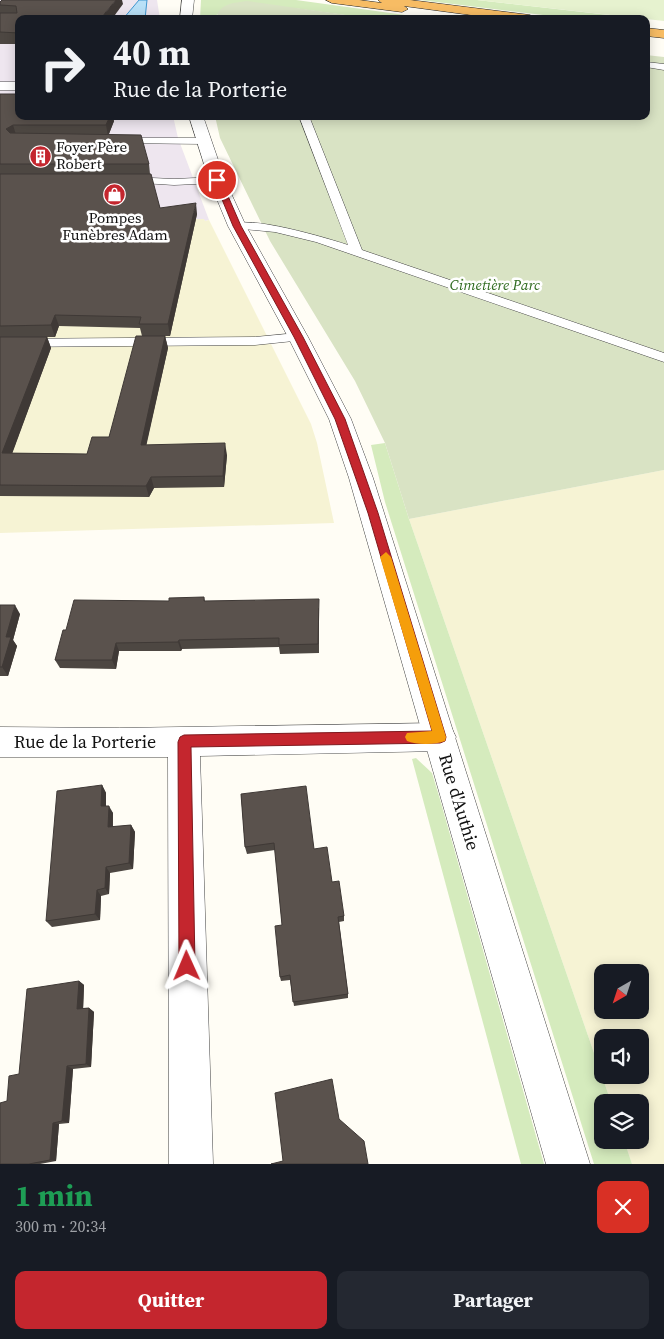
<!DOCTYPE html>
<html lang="fr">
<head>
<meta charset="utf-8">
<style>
	:root { --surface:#171b24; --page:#242831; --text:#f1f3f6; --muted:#9ea1a6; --accent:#c4262e }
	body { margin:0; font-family:"Source Serif 4",serif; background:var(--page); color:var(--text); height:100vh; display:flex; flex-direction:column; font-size:19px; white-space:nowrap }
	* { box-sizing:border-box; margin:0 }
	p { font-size:16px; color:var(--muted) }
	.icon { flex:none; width:28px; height:28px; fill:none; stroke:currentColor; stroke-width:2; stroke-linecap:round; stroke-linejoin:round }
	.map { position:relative; height:1164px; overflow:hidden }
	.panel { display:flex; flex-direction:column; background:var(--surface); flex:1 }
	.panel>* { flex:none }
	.top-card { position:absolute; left:15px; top:15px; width:635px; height:105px; border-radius:10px; box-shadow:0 2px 12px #0003; background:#171b24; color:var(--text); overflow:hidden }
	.needle { width:32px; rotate:219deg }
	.controls { position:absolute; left:594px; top:964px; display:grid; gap:10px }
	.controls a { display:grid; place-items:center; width:55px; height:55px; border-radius:10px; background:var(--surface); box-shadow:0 2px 12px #0003; font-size:25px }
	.pin { position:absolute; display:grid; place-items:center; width:42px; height:42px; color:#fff; margin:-21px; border:2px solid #fff; border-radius:50%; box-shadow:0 1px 5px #0007 }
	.me { position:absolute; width:55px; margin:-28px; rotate:359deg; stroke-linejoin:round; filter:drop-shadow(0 0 4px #0008) }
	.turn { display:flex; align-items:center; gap:18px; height:105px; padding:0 15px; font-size:22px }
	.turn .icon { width:65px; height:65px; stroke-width:2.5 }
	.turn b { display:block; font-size:35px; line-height:42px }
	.round { display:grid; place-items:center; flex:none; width:52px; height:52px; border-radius:10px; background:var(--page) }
	.summary { display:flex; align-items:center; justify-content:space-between; height:85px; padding:0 15px }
	h1 { font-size:30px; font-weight:700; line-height:38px; color:#1e9e55 }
	.primary-button { display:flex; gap:10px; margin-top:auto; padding:10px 15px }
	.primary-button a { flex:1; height:58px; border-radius:10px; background:var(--accent); color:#fff; font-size:20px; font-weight:700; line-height:58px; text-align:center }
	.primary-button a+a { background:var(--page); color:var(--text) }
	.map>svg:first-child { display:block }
	.industrial { fill:#eee6ef }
	.farmland { fill:#f6f3d4; fill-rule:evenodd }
	.green { fill:#d5ebbd }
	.cemetery { fill:#d9e3c4 }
	.pitch { fill:#e6f2cf }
	.water { fill:#b9e0f7; stroke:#3f96cf }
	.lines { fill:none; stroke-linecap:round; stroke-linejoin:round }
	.service-casing { stroke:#444; stroke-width:1 }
	.minor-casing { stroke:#444; stroke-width:1 }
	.tertiary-casing { stroke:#444; stroke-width:1 }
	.trunk-casing { stroke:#222; stroke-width:1 }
	.service { fill:#fff; fill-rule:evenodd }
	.minor { fill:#fff; fill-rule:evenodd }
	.tertiary { fill:#fff; fill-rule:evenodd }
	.trunk { fill:#f7bc64; fill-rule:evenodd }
	.wall { fill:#4d4742; fill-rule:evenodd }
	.shaded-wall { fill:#3f3936 }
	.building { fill:#5a524d; stroke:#3f3936 }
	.route { fill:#c4262e; stroke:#7f191e }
	.slow { fill:#f59e0b }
	.labels { text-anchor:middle; stroke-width:5; stroke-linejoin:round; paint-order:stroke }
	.far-poi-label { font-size:15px; fill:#111; stroke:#fff; text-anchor:start }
	.far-park-label { font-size:15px; font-style:italic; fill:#2f6b1f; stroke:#fff }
	.street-label { font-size:18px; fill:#111; stroke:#fff }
</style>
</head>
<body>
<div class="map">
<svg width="664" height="1164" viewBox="0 0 664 1164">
	<rect width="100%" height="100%" fill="#fffdf5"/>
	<polygon class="industrial" points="0,0 157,0 160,19 19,19 19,116 173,116 178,138 209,220 205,221 203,219 0,219"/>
	<g class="farmland">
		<polygon points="0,219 204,219 205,221 209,220 311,424 317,443 334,523 0,533"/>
		<path d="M664,470V1164H632L624,1140H640V1102H611L409,519ZM602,972H640V1010H602ZM602,1038H640V1075H602Z"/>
	</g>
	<g class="green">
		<polygon points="201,0 296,0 434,19 375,19 293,8 217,14 216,19 200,19"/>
		<polygon points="420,0 477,0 644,19 576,19"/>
		<polygon points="385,443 409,519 611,1102 602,1102 602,1140 624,1140 632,1164 594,1164 385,502 371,445"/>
		<polygon points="416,758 432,773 439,796 544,1164 521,1164 412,759"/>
	</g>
	<g class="cemetery">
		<path d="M247,1L375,19H216C219,3 234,3 247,1Z"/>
		<polygon points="646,55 664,57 664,470 409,519 385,443 355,381 270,241 220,138 215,116 646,116"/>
	</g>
	<polygon class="pitch" points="477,0 664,0 664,21"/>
	<polygon class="water" points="139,0 147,0 145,19 123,19"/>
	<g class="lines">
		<defs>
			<g id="service">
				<polygon points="646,62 664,64 664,70 646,67"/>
				<path d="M299,116H309L362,250L664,353V362L316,242L275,232L233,228L231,226C244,213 330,239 348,245Z"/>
				<polygon points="119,138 204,138 209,141 204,144 116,143 116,139"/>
				<polygon points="130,177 174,179 217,177 222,180 217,183 174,185 126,182 125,180 126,178"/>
				<polygon points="298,333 305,337 303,340 255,345 0,347 0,339 255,337"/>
			</g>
			<g id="minor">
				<rect x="0" y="82" width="19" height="8"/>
				<polygon points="440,723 451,727 456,737 451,747 440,751 200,756 213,1164 169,1164 168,757 0,757 0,727 119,728"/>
			</g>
			<g id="tertiary">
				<polygon points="182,0 194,0 192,19 180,19"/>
				<polygon points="189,116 203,116 225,180 246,226 308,337 351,419 373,478 590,1164 546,1164 349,478 329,419 288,337 228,226 209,180"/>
			</g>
			<g id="trunk">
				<polygon points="326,0 359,0 382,3 378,0 410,0 530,15 536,19 501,19 404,6 408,9 402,12 332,3"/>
				<polygon points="646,28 664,30 664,38 646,36"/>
			</g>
		</defs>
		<use href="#service" class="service-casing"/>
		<use href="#minor" class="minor-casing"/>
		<use href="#tertiary" class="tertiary-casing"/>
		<use href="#trunk" class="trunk-casing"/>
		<use href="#service" class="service"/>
		<use href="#minor" class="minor"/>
		<use href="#tertiary" class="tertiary"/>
		<use href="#trunk" class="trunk"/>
	</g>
	<g class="wall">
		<polygon points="0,2 123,4 19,19 19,44 0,44"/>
		<path d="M0,94L114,121L109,134L149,164L150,174L160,208L197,214L170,336H165L168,348L146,445L227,455L224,487L154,488L149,497L0,496ZM59,326L140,328L142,336L109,437L87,454L12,453L51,348L47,337H55Z"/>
		<polygon points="204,597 205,601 319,608 319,653 280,654 279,647 182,649 181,651 119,651 116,669 60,668 55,660 66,630 169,601"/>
		<polygon points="0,605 20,614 13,640 17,646 8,676 0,676"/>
		<polygon points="102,785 106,793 106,806 113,813 113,827 131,825 135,832 133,869 110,873 109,894 101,896 100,920 52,927 46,921"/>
		<polygon points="241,794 314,849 332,882 344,916 344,921 339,922 348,994 348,998 294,1006 290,980 281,981 280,977 282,925 275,850 247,854 245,847"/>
		<polygon points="79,981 84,985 83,1008 89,1008 94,1012 91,1067 73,1069 69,1123 59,1124 56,1161 40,1164 0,1164 7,1101 19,1074"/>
	</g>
	<g class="shaded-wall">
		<polygon points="116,0 122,0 123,4 112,19 100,19"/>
		<polygon points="110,116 113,116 114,121 108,136 106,125"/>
		<polygon points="13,125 16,135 9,140 6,129"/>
		<polygon points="196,203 197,214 170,336 168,324"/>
		<polygon points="55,315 59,326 55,337 51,325"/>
		<polygon points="165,336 168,348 144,456 141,445"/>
		<polygon points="47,337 51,348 8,465 2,453"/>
		<polygon points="225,443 227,455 224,487 223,476"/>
		<polygon points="151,477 154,488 149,497 146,486"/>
		<polygon points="15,605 20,614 13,640 17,646 8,676 2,667 6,637"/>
		<polygon points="179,640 182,649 181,651 178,642"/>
		<polygon points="116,643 119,651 116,669 112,660"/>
		<polygon points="102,785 106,793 106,814 101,806"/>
		<polygon points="109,806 113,813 112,834 108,827"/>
		<polygon points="131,825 135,832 133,869 129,863"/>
		<polygon points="106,867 110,873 109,894 105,888"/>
		<polygon points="97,890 101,896 100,920 95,914"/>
		<polygon points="79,981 84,985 83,1013 77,1009"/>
		<polygon points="89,1008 94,1012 91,1067 86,1064"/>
		<polygon points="67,1066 73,1069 69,1123 62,1121"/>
		<polygon points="53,1123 59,1124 56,1161 50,1160"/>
	</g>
	<g class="building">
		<polygon points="2,0 116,0 100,19 19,19 19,33 0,32 0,13 17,13 16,6 0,5 0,2"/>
		<polygon points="0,94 19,94 19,116 110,116 106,125 13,125 6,129 10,133 141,135 149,164 0,164"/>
		<polygon points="0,174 151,174 160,208 196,203 168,324 139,324 141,317 55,315 51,325 0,326"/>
		<polygon points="136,336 165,336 141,445 225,443 223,476 151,477 146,486 0,485 0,337 47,337 2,453 87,454 92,437 109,437"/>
		<polygon points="204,597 204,601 319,599 318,644 279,645 279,638 179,640 178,642 116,643 112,660 55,660 63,630 66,630 74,600 169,601 169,598"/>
		<polygon points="0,605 15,605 6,637 11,637 2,667 0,667"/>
		<polygon points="102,785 101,806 109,806 108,827 131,825 129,863 106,867 105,888 97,890 95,914 46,921 57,791"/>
		<polygon points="306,786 314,849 327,847 332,882 339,881 344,916 338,917 348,994 293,1002 290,975 280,977 275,926 282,925 274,843 245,847 241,794"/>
		<polygon points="79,981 77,1009 89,1008 86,1064 67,1066 62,1121 53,1123 50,1160 29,1164 0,1164 0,1103 7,1101 9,1076 19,1074 27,989"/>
		<polygon points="332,1079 339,1119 364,1141 368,1164 271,1164 283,1161 275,1093"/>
	</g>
	<polygon class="route" points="217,178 221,180 241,226 303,337 345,419 378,513 446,737 445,741 440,743 191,747 195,966 193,972 187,974 182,972 179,966 178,742 180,737 184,735 432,731 368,513 335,419 294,337 233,226 214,180"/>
	<path class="slow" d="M386,552L391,557L446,737L445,741C435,745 416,745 407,741L405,737L407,733L432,731L380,557Z"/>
	<defs>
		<symbol id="building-disc" viewBox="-11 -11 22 22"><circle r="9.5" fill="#c4262e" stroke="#fff"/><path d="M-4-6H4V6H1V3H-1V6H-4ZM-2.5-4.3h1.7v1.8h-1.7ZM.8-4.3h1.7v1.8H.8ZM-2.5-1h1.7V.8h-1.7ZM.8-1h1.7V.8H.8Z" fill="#fff"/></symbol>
		<symbol id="shop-disc" viewBox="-11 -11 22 22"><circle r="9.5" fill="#c4262e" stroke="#fff"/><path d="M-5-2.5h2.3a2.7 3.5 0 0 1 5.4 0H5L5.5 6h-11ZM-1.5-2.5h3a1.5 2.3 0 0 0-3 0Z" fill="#fff"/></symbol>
	</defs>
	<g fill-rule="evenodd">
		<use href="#building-disc" x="28" y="144" width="25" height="25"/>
		<use href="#shop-disc" x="102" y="182" width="25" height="25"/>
	</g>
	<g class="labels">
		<g class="far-poi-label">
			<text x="56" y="152">Foyer Père<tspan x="56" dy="17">Robert</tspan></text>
			<text x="115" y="223" text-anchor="middle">Pompes<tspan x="115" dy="17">Funèbres Adam</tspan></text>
		</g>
		<g class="far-park-label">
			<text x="495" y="290">Cimetière Parc</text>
		</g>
		<g class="street-label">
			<text x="85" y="748">Rue de la Porterie</text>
			<text transform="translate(459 802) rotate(73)" y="6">Rue d'Authie</text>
		</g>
	</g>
</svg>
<div class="controls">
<a><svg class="needle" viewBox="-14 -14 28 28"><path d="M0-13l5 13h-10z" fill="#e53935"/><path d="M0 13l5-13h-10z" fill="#9ea1a6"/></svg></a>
<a><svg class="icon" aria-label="sound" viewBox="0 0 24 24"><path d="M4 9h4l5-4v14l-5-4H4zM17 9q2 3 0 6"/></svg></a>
<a><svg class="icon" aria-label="layers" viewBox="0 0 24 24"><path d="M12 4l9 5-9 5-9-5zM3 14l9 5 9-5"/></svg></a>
</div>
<div class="pin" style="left:217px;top:180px;background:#d93025"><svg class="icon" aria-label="arrive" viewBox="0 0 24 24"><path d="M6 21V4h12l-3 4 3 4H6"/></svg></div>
<svg class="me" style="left:187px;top:966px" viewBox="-20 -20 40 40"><path d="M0-17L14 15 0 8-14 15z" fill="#c4262e" stroke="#fff" stroke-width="4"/></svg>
<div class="top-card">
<div class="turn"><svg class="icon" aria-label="right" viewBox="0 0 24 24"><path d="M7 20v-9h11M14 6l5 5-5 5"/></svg><div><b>40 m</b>Rue de la Porterie</div></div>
</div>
</div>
<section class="panel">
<div class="summary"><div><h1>1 min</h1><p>300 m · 20:34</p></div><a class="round" style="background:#d93025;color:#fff"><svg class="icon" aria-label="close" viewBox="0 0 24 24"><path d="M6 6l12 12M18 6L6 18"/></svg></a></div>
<div class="primary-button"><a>Quitter</a><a>Partager</a></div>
</section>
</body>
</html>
